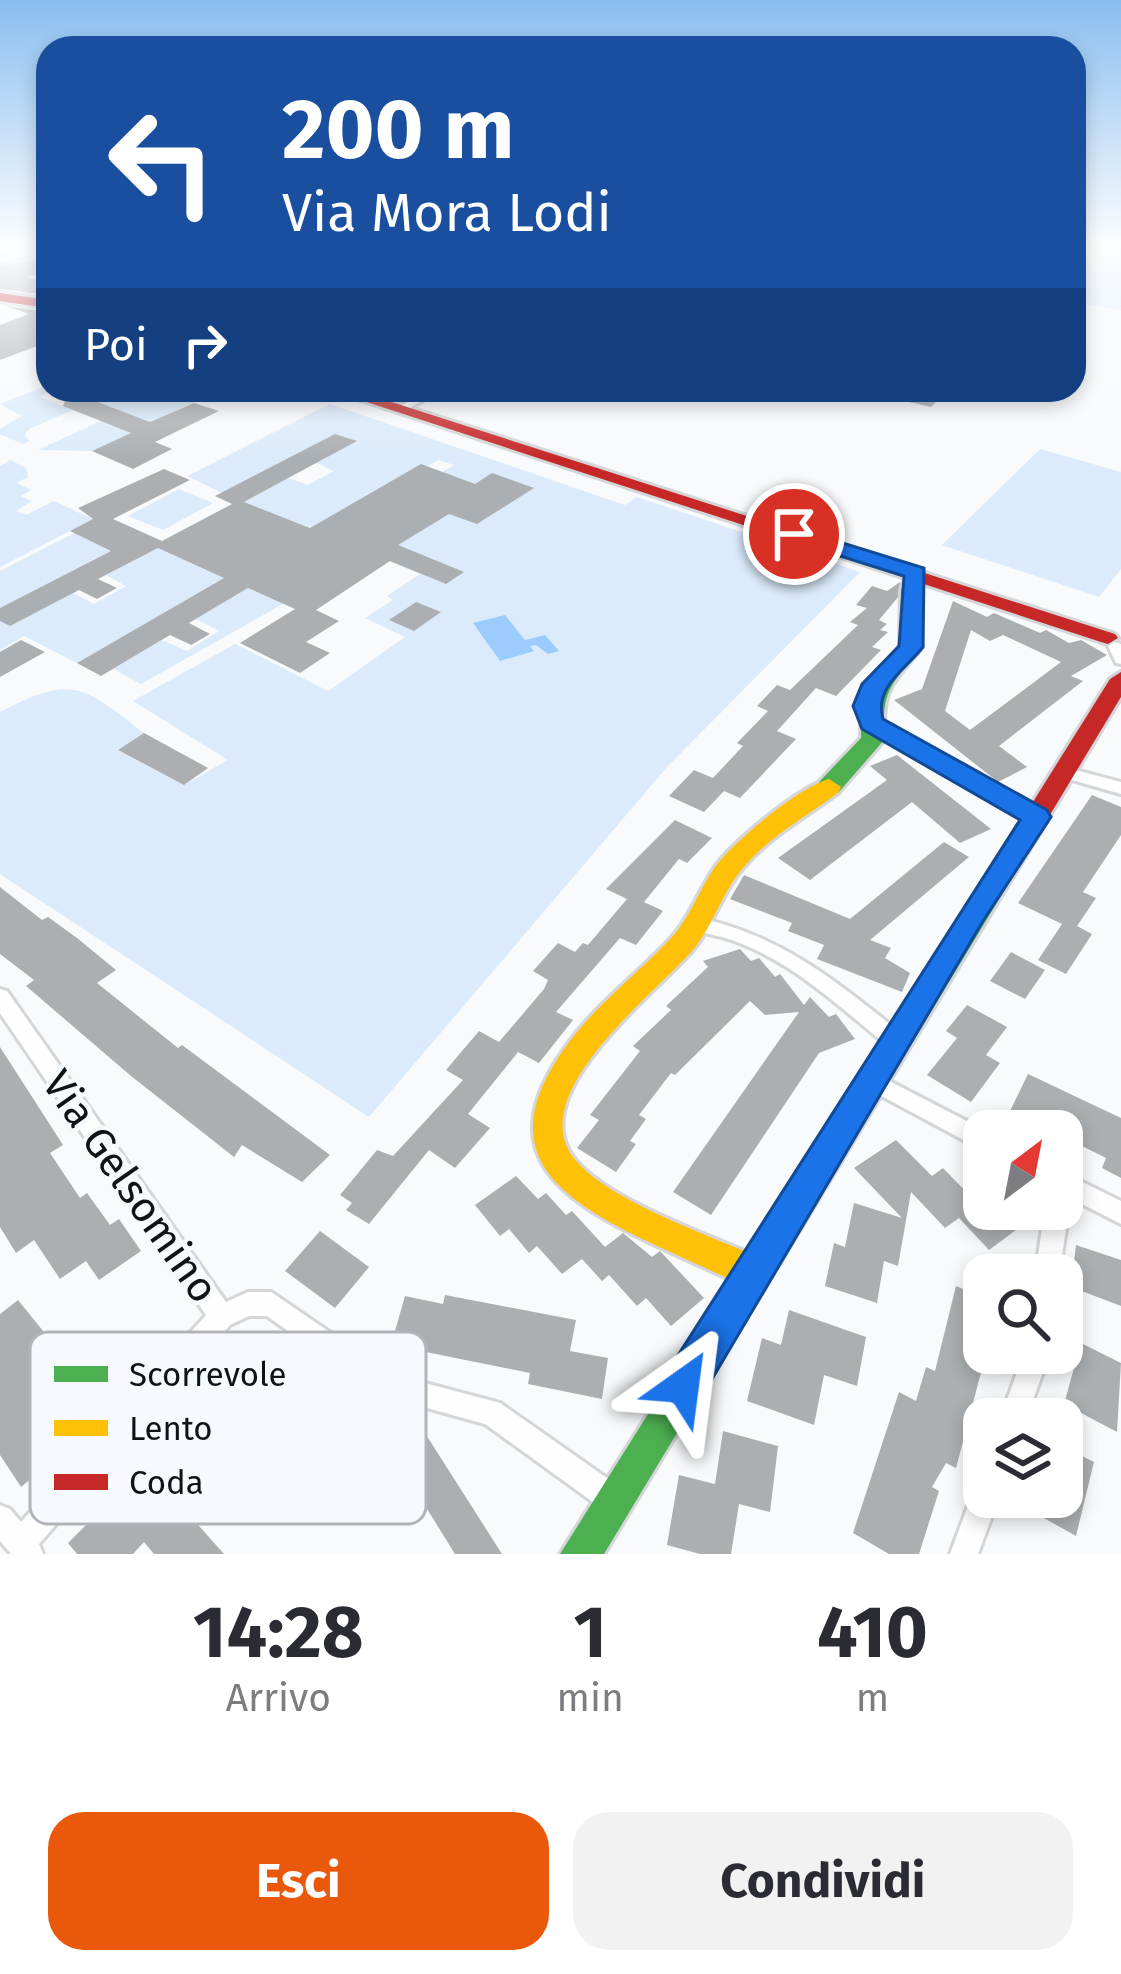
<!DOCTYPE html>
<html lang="it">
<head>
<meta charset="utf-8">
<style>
	:root { --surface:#fff; --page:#f2f2f3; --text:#2b2b33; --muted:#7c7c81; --accent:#ea580c }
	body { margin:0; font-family:"Fira Sans",sans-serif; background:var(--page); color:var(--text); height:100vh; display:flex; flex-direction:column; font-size:45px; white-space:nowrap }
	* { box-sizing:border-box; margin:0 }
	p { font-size:39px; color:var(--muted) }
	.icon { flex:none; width:66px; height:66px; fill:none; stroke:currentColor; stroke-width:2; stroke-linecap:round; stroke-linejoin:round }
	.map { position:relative; height:1554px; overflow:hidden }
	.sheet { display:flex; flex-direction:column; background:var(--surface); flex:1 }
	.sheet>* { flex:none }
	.top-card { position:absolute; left:36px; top:36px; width:1050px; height:366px; border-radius:36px; box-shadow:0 6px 18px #0003; background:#1a4fa0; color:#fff; overflow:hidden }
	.needle { width:78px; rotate:32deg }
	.tools { position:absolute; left:963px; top:1110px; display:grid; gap:24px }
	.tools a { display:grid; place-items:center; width:120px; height:120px; border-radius:24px; background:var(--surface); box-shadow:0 6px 18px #0003; font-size:60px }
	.pin { position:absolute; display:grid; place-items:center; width:102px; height:102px; color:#fff; margin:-51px; border:6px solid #fff; border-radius:50%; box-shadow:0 3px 12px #0007 }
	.me { position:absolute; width:132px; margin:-66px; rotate:31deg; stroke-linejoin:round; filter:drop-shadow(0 0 9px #0008) }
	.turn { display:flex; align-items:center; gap:42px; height:252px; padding:0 48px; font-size:54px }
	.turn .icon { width:156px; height:156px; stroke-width:2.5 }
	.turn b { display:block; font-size:84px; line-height:102px }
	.then { display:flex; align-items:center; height:114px; padding:0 48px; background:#0003; gap:24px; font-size:45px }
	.eta { display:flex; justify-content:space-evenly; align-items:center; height:204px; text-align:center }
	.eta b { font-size:72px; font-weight:700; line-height:84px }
	.button { display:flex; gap:24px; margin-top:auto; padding:24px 48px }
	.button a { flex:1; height:138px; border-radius:36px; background:var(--accent); color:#fff; font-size:48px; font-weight:700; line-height:138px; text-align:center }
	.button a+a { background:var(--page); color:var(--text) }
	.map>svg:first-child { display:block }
	.green { fill:#dbebfb }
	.water { fill:#9bccfd }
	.building { fill:#acafb1; fill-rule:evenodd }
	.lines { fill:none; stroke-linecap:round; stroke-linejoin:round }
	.street-casing { stroke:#d4d6d9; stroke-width:6 }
	.fast-casing { stroke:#d4d6d9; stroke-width:6 }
	.slow-casing { stroke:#d4d6d9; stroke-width:6 }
	.jam-casing { stroke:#d4d6d9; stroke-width:6 }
	.street { fill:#fefeff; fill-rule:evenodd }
	.fast { fill:#4caf50; fill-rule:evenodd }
	.slow { fill:#ffc107; fill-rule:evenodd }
	.jam { fill:#c62828; fill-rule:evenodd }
	.route { fill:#1a73e8; stroke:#114b97; stroke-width:3 }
	.labels { text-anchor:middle; stroke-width:9; stroke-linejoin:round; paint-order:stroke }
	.near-street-label { font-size:42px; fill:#101316; stroke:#f6fafe }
	.key { fill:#f6fafe; stroke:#b1b5b8; stroke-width:3 }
	.key-label { font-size:33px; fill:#101316 }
</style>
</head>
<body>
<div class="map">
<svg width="1121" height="1554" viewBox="0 0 1121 1554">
	<rect width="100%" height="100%" fill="#f8fafc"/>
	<g class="green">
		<polygon points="1074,242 1121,250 1121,311 1074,302"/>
		<polygon points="48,385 48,390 53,390 40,397 73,410 29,429 24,436 30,441 23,444 0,434 0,429 22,416 0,404"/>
		<polygon points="76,390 222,390 150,422 71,392"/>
		<path d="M330,404L625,505L637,497L860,572L667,767L369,1117L0,874V712C73,674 82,685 144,733L119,751L184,785L228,760L133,701L235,644L328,691L405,637L365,618L393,600L387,596L420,574L332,538L454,465L439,460L310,528L244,502L288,478L308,485L334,471L316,463L355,441L335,434L222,493L187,476Z"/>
		<polygon points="101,421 144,438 127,446 114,441 92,451 38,450"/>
		<polygon points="1040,449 1121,472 1121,569 1099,597 942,545"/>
		<polygon points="10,460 26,468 28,477 16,483 31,490 21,496 32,501 16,511 26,515 54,501 93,519 0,567 0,466"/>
		<polygon points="179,489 213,503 163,530 128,516"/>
		<polygon points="75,533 136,538 0,608 0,571"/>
		<polygon points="158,548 224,578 77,663 24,636 0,650 0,621 10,626 73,593 94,604 126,586 106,575"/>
		<polygon points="248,588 283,604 141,684 113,669 162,640 187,651 219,631 196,619"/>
	</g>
	<polygon class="water" points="505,615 525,640 545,635 559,651 548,654 536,645 530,646 534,651 500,661 473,623"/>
	<g class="building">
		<polygon points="48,256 48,271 26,277 48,284 48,295 0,289 0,267"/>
		<polygon points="6,306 48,312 48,342 0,360 0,325 29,314"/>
		<polygon points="887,390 948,390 931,407 887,397"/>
		<polygon points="69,391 150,422 194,403 219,411 155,442 172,449 133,469 92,451 131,433 63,406"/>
		<polygon points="335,434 357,441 244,502 310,528 421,464 475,484 492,473 534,488 477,524 449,514 398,545 464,572 446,584 390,561 316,610 339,621 306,642 330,653 300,673 240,643 295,609 248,588 189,623 210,634 191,645 170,635 101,676 77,663 224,578 158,548 98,579 117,588 97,599 79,590 10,626 0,621 0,608 111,551 70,531 93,519 78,508 164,469 190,480 113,519 162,541 232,504 215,496"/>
		<polygon points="900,582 899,596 879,620 887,624 880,630 888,632 872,647 881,650 836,696 816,688 777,731 796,739 740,798 724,791 704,812 669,796 694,770 713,778 743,746 737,743 768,711 757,706 777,685 790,690 858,625 850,622 867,608 856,605 872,586 887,591"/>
		<path d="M953,601L987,617L994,613L1040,633L1046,630L1069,643L1081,640L1107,655L1071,676L1083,681L999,746L1027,767L998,782L894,700L922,689ZM971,630L990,641L1003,635L1061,662L970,730L945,711Z"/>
		<polygon points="416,602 441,612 414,631 389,620"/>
		<polygon points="21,640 45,652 0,677 0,652"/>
		<polygon points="144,733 208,768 184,785 118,750"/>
		<polygon points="897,755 991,829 960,843 912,802 810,880 778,858 887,780 870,766"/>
		<polygon points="1092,795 1121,807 1121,835 1083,892 1096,898 1077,926 1092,934 1066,974 1038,960 1062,924 1018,903"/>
		<polygon points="675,820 712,838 687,863 679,859 644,902 663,911 636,945 620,938 556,1012 573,1020 539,1063 518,1052 468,1114 490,1128 455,1168 429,1150 369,1224 346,1210 352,1203 340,1195 377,1150 393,1156 463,1080 446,1070 479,1031 499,1042 544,989 548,980 533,971 558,943 575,952 583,943 588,945 627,899 606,889"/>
		<polygon points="944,842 969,857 870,940 891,948 885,958 910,973 902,992 817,959 824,945 788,931 792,923 730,899 744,875 850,919"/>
		<polygon points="0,887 42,920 48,917 77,938 116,970 97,983 178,1048 182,1045 330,1155 302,1182 242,1145 234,1157 131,1076 26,986 34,980 0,954"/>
		<polygon points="740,949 751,961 759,958 775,977 780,974 804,1005 810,997 829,1017 836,1014 855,1039 819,1053 711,1215 673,1192 799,1012 765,1015 750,1001 675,1075 671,1073 639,1115 646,1119 630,1141 636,1144 616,1172 577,1148 599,1120 590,1115 640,1051 633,1046 671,1010 666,1006 708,967 703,961"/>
		<polygon points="1011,952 1045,970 1025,999 990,981"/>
		<polygon points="967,1005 1007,1027 986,1055 1000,1063 971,1102 927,1075 957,1038 946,1031"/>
		<polygon points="0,1047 63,1145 50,1153 80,1198 87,1193 110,1225 119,1219 141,1251 99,1280 86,1261 60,1279 34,1240 16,1253 0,1227"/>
		<polygon points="1028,1074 1121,1118 1121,1178 1102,1168 1106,1158 1062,1136 1062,1131 1051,1131 1010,1111"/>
		<polygon points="896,1140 932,1176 943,1168 971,1197 984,1188 984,1209 1001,1209 1020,1227 989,1250 959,1218 945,1228 911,1192 898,1266 884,1261 877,1303 825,1286 834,1243 845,1247 854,1203 902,1218 854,1168"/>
		<polygon points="516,1176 538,1199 546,1193 566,1215 572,1211 605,1247 623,1233 652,1257 660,1251 704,1298 671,1326 646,1298 637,1306 609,1275 602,1281 582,1259 562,1274 537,1246 529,1253 509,1229 500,1236 475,1205"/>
		<polygon points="320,1231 369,1267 335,1308 285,1271"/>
		<polygon points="1076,1245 1121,1260 1121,1306 1071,1287"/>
		<polygon points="956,1286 984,1298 984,1361 956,1468 946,1463 932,1487 939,1491 919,1554 889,1554 853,1533 899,1392 916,1401 926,1367 935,1371"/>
		<polygon points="445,1295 576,1320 570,1351 608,1358 602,1399 528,1384 530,1373 391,1345 405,1296 443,1304"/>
		<polygon points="18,1300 56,1347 62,1342 112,1411 21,1487 0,1455 0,1314"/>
		<polygon points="789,1310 866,1337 857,1386 824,1375 814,1425 747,1401 762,1338 781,1345"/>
		<polygon points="1081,1343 1121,1363 1117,1432 1064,1404"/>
		<polygon points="423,1430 502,1554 455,1554 411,1483 359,1523 335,1482 388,1443 394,1452"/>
		<polygon points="723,1431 778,1446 770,1512 739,1504 731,1554 700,1554 667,1545 679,1475 715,1484"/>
		<polygon points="1062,1446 1094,1462 1076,1536 1033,1512 1037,1497 1062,1497"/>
		<polygon points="134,1453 224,1554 154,1554 144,1542 133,1554 77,1554 68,1543 114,1497 103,1484"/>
	</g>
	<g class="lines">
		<defs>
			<g id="street">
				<polygon points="48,245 48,251 0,263 0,257"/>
				<polygon points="428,390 441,390 404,411 395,409"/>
				<polygon points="1115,642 1121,644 1121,664 1116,663 1108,646"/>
				<polygon points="871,719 1043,813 1046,817 1043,821 1031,821 865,727 863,724 865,721"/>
				<polygon points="1064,767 1121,782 1121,794 1058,776 1056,772 1058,768"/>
				<path d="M694,917C780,934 836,981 902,1034L905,1040L902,1046L895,1048L888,1046C842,1009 797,966 742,944C724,936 706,934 687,929L685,924L687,919Z"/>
				<polygon points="0,989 7,991 226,1302 248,1292 271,1292 391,1374 500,1403 624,1490 628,1500 624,1510 614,1514 604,1510 485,1424 376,1394 267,1316 249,1316 230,1325 39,1544 43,1554 11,1554 0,1541 0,1505 10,1509 21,1522 206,1315 0,1013"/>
				<polygon points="870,1071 986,1131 984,1151 863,1086 859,1080 863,1074"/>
				<polygon points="1062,1172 1121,1201 1121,1224 1062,1194"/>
				<polygon points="1062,1200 1069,1209 1059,1275 1035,1275 1045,1209 1062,1209"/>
				<polygon points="1024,1353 1050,1353 1026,1419 1000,1419"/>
				<polygon points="984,1484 984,1497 999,1497 978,1554 950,1554 975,1487"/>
			</g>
			<g id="fast">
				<path d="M916,567L926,573L921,591L922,647C893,683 880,690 885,739L838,793H820L817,787L820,781L861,738V708L866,687L900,646L901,591L906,573Z"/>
				<polygon points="1003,862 1012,864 1016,871 604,1554 560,1554 994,864"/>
			</g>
			<path id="slow" d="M829,779L841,787L838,793C804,818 765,839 739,873C720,897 712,928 692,951C655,994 525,1092 573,1157C606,1201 715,1237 765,1260L771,1272L765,1284L753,1289C719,1275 686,1259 653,1244C554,1197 488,1150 570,1041C599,1002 639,973 672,937C690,917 699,890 715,867C733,842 799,787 829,779Z"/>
			<g id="jam">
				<polygon points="0,293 48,300 48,308 0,301"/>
				<polygon points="330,390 354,390 1115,634 1118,638 1108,644 1101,642"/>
				<polygon points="1121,672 1121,697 1012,878 994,878 990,871 994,864 1110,679"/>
			</g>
		</defs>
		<use href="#street" class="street-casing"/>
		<use href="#fast" class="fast-casing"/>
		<use href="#slow" class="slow-casing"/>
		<use href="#jam" class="jam-casing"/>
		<use href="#street" class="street"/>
		<use href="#fast" class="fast"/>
		<use href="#slow" class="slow"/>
		<use href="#jam" class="jam"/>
	</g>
	<linearGradient id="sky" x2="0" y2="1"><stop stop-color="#89bef0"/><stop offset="0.53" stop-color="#fcfdfe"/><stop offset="1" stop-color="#fcfdfe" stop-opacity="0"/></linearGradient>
	<rect width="1121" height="460" fill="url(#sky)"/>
	<path class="route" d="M794,528L924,568L923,647C905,670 874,687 883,719L1047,810L1051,817L983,921L699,1401L683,1407L668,1401L662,1386L668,1371L1020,820L862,729L853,706L862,684L899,646L904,576L786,539L783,534Z"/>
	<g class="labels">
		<g class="near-street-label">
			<text transform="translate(131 1186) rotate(55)" y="15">Via Gelsomino</text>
		</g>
	</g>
	<rect x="30" y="1332" width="396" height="192" rx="18" class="key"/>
	<rect x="54" y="1366" width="54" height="16" fill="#4caf50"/>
	<rect x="54" y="1420" width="54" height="16" fill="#ffc107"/>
	<rect x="54" y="1474" width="54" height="16" fill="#c62828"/>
	<g class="key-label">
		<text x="129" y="1386">Scorrevole</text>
		<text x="129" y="1440">Lento</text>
		<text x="129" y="1494">Coda</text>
	</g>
</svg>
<div class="tools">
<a><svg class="needle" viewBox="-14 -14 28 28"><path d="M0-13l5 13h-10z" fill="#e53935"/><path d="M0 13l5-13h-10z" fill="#7c7c81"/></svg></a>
<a><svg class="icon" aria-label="search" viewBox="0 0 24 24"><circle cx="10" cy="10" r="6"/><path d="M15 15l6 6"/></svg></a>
<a><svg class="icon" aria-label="layers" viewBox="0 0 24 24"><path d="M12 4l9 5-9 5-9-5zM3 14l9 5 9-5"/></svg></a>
</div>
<div class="pin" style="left:794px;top:534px;background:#d93025"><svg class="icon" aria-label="arrive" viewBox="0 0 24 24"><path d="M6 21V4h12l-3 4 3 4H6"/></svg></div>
<svg class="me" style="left:683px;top:1386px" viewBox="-20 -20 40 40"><path d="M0-17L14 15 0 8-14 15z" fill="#1a73e8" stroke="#fff" stroke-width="4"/></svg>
<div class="top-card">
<div class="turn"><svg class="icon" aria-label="left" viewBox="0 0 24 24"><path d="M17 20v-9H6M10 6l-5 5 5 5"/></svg><div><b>200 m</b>Via Mora Lodi</div></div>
<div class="then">Poi<svg class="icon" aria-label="right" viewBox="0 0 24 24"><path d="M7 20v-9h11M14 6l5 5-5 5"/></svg></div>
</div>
</div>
<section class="sheet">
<div class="eta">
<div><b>14:28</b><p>Arrivo</p></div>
<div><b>1</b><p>min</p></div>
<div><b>410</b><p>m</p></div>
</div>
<div class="button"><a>Esci</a><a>Condividi</a></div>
</section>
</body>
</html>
